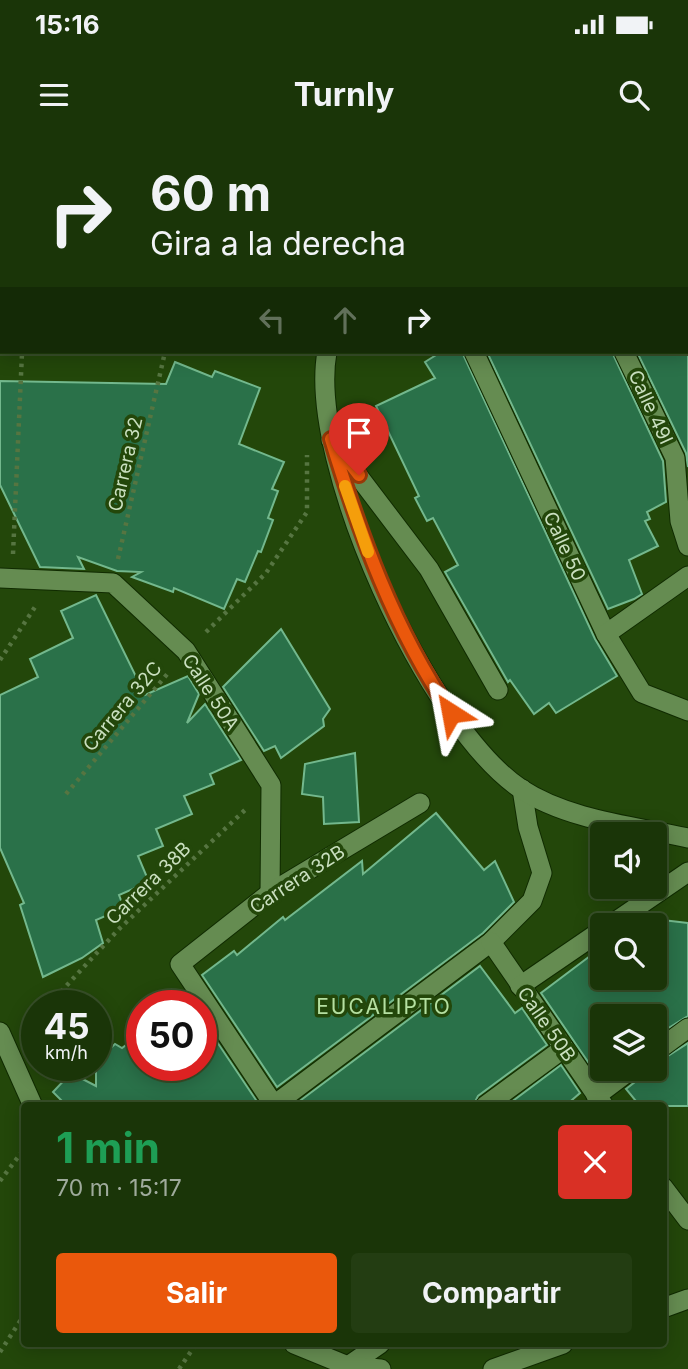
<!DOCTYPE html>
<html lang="es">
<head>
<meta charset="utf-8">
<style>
	:root { --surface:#1a3508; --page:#233d12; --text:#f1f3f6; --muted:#9fab9c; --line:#385029; --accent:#ea580c }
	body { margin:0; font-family:Inter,sans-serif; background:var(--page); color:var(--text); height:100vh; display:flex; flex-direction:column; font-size:26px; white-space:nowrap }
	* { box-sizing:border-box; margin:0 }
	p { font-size:23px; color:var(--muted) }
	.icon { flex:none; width:38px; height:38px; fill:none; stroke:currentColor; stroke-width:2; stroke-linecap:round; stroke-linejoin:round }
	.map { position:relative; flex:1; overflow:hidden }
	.panel { position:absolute; left:21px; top:962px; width:646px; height:245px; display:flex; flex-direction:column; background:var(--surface); border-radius:7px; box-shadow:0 4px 18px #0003,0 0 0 2px var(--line) }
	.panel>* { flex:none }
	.banner { position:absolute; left:0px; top:0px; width:690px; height:214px; box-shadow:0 4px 18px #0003,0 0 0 2px var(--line); background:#1a3508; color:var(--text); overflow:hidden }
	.buttons { position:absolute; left:590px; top:682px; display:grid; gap:14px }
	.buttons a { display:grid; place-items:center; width:77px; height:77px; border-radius:7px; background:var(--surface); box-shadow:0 4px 18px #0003,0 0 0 2px var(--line); font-size:35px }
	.speed { position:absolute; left:21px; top:850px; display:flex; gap:14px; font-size:35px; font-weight:700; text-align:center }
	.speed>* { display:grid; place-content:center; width:91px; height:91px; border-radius:50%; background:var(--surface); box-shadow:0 4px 18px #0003,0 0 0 2px var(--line); line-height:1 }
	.speed small { font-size:18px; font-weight:400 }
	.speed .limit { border:10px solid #d22; background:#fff; color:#111 }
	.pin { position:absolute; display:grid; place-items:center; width:60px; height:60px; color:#fff; margin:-72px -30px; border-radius:50% 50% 50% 0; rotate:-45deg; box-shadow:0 0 7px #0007 }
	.pin .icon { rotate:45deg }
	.me { position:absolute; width:77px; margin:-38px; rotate:326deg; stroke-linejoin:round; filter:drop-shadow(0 0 5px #0008) }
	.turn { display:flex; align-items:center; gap:24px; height:147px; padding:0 35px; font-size:32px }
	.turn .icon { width:91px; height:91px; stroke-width:2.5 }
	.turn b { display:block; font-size:49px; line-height:60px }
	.lanes { display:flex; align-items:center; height:66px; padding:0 35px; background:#0003; justify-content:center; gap:35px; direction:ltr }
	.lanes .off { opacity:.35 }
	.round { display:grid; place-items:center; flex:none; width:74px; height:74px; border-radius:7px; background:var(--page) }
	.summary { display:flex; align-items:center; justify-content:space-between; height:119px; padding:0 35px }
	h1 { font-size:42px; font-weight:700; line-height:52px; color:#1e9e55 }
	.action { display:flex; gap:14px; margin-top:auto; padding:14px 35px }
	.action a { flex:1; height:80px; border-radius:7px; background:var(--accent); color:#fff; font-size:28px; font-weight:700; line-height:80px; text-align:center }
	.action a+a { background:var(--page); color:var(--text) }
	.status { display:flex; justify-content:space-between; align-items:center; height:49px; padding:0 35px; background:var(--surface); direction:ltr }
	.status svg { height:19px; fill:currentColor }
	header { display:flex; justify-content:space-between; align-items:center; height:91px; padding:0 35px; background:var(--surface); font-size:32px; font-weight:700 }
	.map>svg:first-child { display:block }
	.building { fill:#2a7149; stroke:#73b88d; stroke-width:2 }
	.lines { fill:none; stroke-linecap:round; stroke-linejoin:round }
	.minor-casing { stroke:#102b00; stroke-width:21 }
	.tertiary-casing { stroke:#102b00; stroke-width:21 }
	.secondary-casing { stroke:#102b00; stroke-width:21 }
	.path { stroke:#567541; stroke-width:4.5; stroke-dasharray:3.5 5; stroke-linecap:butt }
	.minor { stroke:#658c51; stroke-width:19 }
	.tertiary { stroke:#658c51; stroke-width:19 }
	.secondary { stroke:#658c51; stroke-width:19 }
	.route-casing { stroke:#983908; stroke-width:18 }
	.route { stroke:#ea580c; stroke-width:12 }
	.slow { stroke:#f59e0b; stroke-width:12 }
	.labels { text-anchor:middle; stroke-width:7; stroke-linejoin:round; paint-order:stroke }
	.street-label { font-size:19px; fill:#c9dfbf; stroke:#23470a }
	.neighbourhood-label { font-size:21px; letter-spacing:2px; fill:#b5e0a1; stroke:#23470a }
</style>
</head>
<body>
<div class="status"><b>15:16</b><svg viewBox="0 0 49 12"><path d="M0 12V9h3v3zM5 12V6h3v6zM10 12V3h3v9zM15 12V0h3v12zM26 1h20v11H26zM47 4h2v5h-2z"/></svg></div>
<header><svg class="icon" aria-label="menu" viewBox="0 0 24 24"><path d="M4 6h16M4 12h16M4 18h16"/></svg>Turnly<svg class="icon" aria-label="search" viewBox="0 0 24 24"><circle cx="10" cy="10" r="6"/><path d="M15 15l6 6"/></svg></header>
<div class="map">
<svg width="688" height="1229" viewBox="0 0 688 1229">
	<rect width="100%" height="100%" fill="#23470a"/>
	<g class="building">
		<polygon points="441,212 462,212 595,499 617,536 556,573 549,563 534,574 510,540 508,542 445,432 458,425 433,378 427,381 415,358 419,356 376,266 435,238 425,222"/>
		<polygon points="487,212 612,212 663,321 666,362 647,372 650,379 645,381 658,406 629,420 642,454 634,459 608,469"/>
		<polygon points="637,212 688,212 688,327 686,313"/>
		<polygon points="175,222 212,237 215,231 260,248 239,304 284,322 272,349 278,351 268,378 273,380 261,412 258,411 245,442 237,439 224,469 174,448 173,452 132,437 141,432 117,431 78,417 84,429 40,427 0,345 0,241 166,244"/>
		<polygon points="96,455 145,555 188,536 199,554 187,583 205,564 241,620 210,634 214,644 184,656 192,674 156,689 163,706 138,716 149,742 119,755 124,768 96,780 103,803 82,818 43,837 20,765 24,763 0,708 0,555 38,537 30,519 73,498 61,471"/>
		<polygon points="281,489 330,569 323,579 324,586 281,618 275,606 264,611 223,547"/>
		<polygon points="355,613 359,682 324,684 323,657 302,654 305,624"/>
		<polygon points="436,673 484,730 495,721 514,762 483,793 277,947 202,835 234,811 237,815 283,777 285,780 362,721 363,734"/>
		<polygon points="654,779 688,783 688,876 654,897 654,877 602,877 599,938 541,853 602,807 602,838 654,838"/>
		<polygon points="480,826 515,873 522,868 547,905 478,956 473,966 293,966"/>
		<polygon points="201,878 260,966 67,966 53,952 71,933 96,946 96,922 115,904 122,908 142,893 142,926 201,926"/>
		<polygon points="688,903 688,966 640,966 626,949 640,938 644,929 654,929 654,925"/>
		<polygon points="561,925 580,953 565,966 506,966"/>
	</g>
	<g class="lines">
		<defs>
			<g id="minor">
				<polyline points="364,0 372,2"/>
				<polyline points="503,2 503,0"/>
				<polyline points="474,212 606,494 642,553 688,571"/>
				<polyline points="624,212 675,318 680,381 688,406"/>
				<polyline points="331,300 429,429 498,550"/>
				<polyline points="0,438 113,443 186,511 271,645 270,753"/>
				<polyline points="606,494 688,436"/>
				<polyline points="420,663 270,753 180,824 274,965 491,802 532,761 542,733 528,687 522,649"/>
				<polyline points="609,786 688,732"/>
				<polyline points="491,802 604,966"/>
				<polyline points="520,846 602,790"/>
				<polyline points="654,913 688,888"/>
				<polyline points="596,956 632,929"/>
				<polyline points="485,966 564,908"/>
				<polyline points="663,1047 688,1080"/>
				<polyline points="348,1226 380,1204"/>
			</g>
			<g id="tertiary">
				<polyline points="0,194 2,194"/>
				<polyline points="0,892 33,966"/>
				<polyline points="663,1168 688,1159"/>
				<polyline points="294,1204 348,1226 381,1229"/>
				<polyline points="493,1229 563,1204"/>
			</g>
			<g id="secondary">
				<polyline points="443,2 445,0"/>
				<path d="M327,212C307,322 428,587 521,649C568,680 634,686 688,698"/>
			</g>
		</defs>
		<use href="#minor" class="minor-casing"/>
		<use href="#tertiary" class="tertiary-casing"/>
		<use href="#secondary" class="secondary-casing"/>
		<g class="path">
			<polyline points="13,414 22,213"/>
			<polyline points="118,419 165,212"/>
			<polyline points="206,492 266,433 307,372 307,315"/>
			<polyline points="0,520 35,467"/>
			<polyline points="66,654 169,532"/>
			<polyline points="52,866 56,857 119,789 245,670"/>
			<polyline points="0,1041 24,1009"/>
			<polyline points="0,1212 24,1175"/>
			<polyline points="179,1229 196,1204"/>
		</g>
		<use href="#minor" class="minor"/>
		<use href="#tertiary" class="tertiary"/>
		<use href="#secondary" class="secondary"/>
	</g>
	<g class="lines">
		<defs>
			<path id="route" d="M359,335L331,299C360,395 394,489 451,573"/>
		</defs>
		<use href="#route" class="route-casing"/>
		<use href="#route" class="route"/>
		<polyline class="slow" points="345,346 368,412"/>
	</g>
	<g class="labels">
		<g class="street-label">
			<text transform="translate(651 267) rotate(65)" y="7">Calle 49I</text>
			<text transform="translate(125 324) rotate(-77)" y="7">Carrera 32</text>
			<text transform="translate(565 406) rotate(65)" y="7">Calle 50</text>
			<text transform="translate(211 552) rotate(57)" y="7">Calle 50A</text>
			<text transform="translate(122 566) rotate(-50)" y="7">Carrera 32C</text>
			<text transform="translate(297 739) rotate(-33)" y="7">Carrera 32B</text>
			<text transform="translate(148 743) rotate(-44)" y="7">Carrera 38B</text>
			<text transform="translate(547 884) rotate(55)" y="7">Calle 50B</text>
		</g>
		<g class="neighbourhood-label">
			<text x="384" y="874">EUCALIPTO</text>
		</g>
	</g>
</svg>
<div class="buttons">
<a><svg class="icon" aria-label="sound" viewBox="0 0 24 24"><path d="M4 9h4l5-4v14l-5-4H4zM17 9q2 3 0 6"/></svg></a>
<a><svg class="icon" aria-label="search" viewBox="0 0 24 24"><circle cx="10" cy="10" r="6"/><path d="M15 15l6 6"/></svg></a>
<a><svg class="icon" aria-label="layers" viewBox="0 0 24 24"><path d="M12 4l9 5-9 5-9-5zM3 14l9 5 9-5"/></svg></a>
</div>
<div class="speed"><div>45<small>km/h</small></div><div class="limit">50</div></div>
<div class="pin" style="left:359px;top:335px;background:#d93025"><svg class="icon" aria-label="arrive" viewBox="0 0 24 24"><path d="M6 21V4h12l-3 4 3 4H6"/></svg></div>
<svg class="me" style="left:451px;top:573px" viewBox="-20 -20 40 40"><path d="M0-17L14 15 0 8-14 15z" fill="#ea580c" stroke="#fff" stroke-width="4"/></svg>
<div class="banner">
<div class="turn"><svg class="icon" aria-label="right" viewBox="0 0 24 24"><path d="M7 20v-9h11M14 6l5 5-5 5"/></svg><div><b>60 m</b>Gira a la derecha</div></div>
<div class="lanes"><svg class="icon off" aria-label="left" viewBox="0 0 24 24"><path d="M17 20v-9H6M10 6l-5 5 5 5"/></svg><svg class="icon off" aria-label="ahead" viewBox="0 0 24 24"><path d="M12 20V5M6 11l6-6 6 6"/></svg><svg class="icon" aria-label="right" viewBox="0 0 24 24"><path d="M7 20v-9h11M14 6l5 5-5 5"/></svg></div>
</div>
<section class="panel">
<div class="summary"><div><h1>1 min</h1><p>70 m · 15:17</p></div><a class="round" style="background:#d93025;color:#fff"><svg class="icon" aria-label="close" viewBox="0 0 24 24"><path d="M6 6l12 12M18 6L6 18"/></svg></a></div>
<div class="action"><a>Salir</a><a>Compartir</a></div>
</section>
</div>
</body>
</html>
